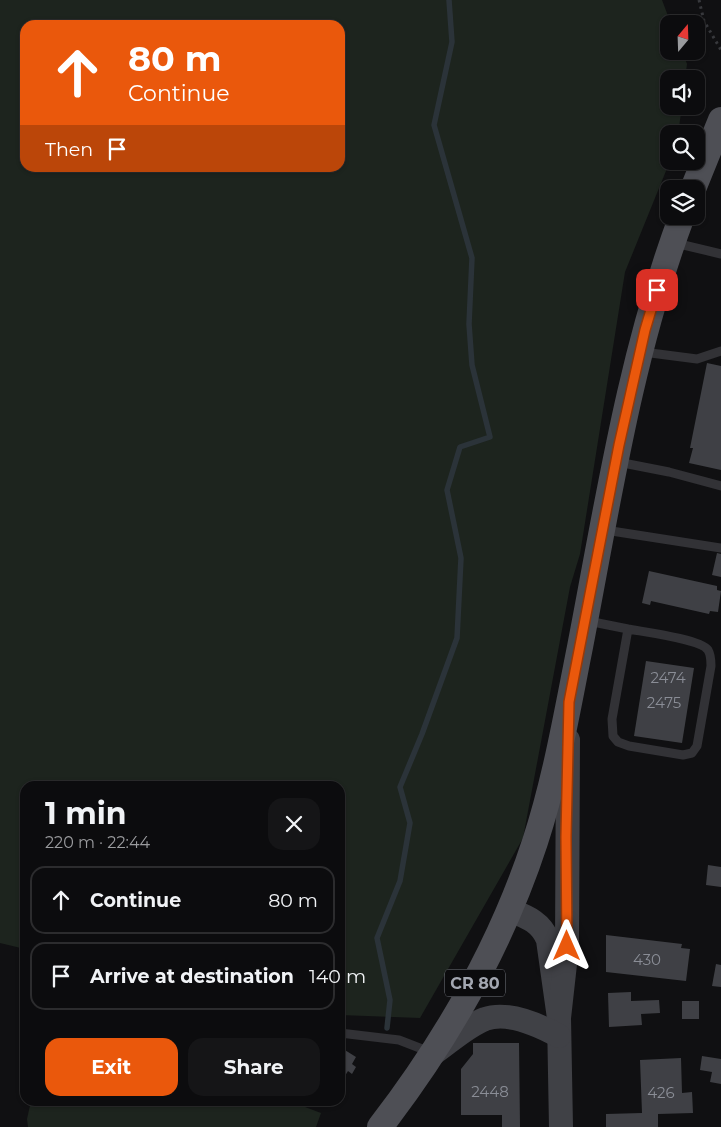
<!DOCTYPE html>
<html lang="en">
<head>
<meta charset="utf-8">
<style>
	:root { --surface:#0c0c0e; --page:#151517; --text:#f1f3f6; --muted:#9a9b9e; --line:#2c2c2e; --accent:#ea580c }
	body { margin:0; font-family:Montserrat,sans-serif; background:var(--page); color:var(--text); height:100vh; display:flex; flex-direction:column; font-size:19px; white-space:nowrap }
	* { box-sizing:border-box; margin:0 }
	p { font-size:16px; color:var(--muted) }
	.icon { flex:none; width:28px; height:28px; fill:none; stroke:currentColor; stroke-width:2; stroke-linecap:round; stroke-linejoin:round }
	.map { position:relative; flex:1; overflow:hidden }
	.sheet { position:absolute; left:20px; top:781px; width:325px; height:325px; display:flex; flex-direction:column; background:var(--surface); border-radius:15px; box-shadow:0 1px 4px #0004,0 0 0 1px var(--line) }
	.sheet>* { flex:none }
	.banner { position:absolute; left:20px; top:20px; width:325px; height:152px; border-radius:15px; box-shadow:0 1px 4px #0004,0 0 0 1px var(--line); background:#ea580c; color:#fff; overflow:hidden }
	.needle { width:32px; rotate:19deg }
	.fabs { position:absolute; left:660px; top:15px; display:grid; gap:10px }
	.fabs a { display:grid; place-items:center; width:45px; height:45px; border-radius:10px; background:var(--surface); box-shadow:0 1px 4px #0004,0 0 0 1px var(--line); font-size:25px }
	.pin { position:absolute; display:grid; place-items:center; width:42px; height:42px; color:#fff; margin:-21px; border-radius:10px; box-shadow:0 2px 8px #0006 }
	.me { position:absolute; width:55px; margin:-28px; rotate:0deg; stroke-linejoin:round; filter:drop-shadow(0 0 4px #0008) }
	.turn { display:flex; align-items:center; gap:18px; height:105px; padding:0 25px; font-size:22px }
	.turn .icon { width:65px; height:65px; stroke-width:2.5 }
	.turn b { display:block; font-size:35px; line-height:42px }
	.then { display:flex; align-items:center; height:48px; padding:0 25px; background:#0003; gap:10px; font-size:19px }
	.round { display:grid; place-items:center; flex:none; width:52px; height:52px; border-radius:15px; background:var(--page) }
	.headline { display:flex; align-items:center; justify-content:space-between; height:85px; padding:0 25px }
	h1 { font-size:30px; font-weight:700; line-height:38px }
	.cta { display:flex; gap:10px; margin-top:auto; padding:10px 25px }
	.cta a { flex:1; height:58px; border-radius:15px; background:var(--accent); color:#fff; font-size:20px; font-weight:700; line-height:58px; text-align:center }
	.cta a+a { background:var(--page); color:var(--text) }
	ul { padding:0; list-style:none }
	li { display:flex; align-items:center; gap:15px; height:68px; margin:0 10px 8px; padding:0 15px; border:2px solid var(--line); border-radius:15px }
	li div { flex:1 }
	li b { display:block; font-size:19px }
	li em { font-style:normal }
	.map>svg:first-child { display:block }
	.green { fill:#1d241e; fill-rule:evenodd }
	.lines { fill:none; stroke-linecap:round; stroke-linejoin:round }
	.stream { stroke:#2b3339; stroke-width:5.5 }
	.building { fill:#3f4045 }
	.path { stroke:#38393d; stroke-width:3; stroke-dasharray:2.5 4; stroke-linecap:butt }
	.lane { stroke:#323236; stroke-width:9 }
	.secondary { stroke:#404146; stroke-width:24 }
	.primary { stroke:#4e4f55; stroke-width:26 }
	.route-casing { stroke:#983908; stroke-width:12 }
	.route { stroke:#ea580c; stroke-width:9 }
	.labels { text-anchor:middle; stroke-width:5; stroke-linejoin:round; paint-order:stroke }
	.number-label { font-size:15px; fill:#8a8d96 }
	.shield { fill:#0b0b0d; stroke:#757880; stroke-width:1 }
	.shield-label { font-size:16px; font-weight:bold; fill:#a3a7b1 }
</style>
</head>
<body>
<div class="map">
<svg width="721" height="1127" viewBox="0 0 721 1127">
	<rect width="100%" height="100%" fill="#101012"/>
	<g class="green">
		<path d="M0,0H662L671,24H669V51H682L687,64L685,79H669V106H682L678,134H669V161H670L625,272L580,554L570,587L523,838L420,1018L340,1015V786H25V949L0,943ZM25,25H340V168H25Z"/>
		<polygon points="31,1101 289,1101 321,1113 316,1127 28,1127 27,1119"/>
	</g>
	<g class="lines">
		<polyline class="stream" points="387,1028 390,1000 377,938 400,881 410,823 400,787 422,734 457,638 461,558 447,490 460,447 490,437 472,365 469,324 472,258 434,125 452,42 449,0"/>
	</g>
	<g class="building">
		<polygon points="707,363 721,366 721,470 689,463 693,448 690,448"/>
		<polygon points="717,553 721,554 721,577 712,575"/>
		<polygon points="649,571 717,586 717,590 721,591 718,612 710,611 709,614 651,601 650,605 642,603"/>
		<polygon points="646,661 694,668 682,743 634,736"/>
		<polygon points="708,865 721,867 721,887 706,885"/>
		<polygon points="606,935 682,944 681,948 690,949 686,981 606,972"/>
		<polygon points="716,964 721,965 721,987 712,986"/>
		<polygon points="631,992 631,1001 659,1000 660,1013 641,1014 642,1025 609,1027 608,993"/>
		<rect x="682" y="1001" width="17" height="18"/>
		<polygon points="473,1043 519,1043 520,1127 502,1127 502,1115 461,1115 461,1069 473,1054"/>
		<polygon points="340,1047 356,1057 352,1064 356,1067 352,1074 348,1071 340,1084"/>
		<polygon points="702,1056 721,1059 721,1084 710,1082 712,1072 700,1070"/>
		<polygon points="681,1058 682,1093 692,1092 693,1113 658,1114 658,1127 606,1127 606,1114 642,1113 640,1060"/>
	</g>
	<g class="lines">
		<polyline class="path" points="699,0 704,21 721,50"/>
		<g class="lane">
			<polyline points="675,243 721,254"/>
			<polyline points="643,352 697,359 721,351"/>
			<polyline points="618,462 669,472 721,486"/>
			<polyline points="605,530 721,548"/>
			<path d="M588,621L628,629L612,719L613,736L618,742L629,746L683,755L692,753L697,746L711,666C711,661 711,655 708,650C700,639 644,632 628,629"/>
			<polyline points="340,1033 399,1040 430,1052"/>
		</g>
		<g class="secondary">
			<path d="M510,910C527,917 541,922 548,940L559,1018L561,1127"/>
			<polyline points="559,1018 567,946 568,740"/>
			<path d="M434,1053C450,1042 467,1026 485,1019C508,1011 539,1025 559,1036"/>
		</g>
		<g class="primary">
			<polyline points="693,189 721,120"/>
			<path d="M380,1127C447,1040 501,946 535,842C556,778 567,712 580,647C608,502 630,355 682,216"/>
		</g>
	</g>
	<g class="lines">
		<defs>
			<polyline id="route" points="567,946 566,837 569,702 619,445 645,330 657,290"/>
		</defs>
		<use href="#route" class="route-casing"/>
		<use href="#route" class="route"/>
	</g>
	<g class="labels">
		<g class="number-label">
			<text x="668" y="683">2474</text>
			<text x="664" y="708">2475</text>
			<text x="647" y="965">430</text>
			<text x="490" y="1097">2448</text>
			<text x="661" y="1098">426</text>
		</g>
		<rect class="shield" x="445" y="969.5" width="60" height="27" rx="4"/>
		<g class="shield-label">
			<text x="475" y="989">CR 80</text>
		</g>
	</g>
</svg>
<div class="fabs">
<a><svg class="needle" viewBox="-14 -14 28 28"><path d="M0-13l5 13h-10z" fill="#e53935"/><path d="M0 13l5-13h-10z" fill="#9a9b9e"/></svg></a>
<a><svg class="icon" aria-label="sound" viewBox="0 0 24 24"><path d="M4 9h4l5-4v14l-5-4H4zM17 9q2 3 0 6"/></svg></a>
<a><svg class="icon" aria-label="search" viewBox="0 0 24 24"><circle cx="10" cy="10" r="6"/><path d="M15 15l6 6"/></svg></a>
<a><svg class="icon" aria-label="layers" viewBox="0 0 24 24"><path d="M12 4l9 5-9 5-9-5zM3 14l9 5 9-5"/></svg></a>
</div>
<div class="pin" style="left:657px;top:290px;background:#d93025"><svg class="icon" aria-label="arrive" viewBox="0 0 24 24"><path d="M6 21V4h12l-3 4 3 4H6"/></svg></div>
<svg class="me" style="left:567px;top:946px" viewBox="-20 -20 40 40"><path d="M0-17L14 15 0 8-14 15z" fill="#ea580c" stroke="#fff" stroke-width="4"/></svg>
<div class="banner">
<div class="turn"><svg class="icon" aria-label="ahead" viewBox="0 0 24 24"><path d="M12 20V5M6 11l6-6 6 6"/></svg><div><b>80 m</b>Continue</div></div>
<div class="then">Then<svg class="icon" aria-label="arrive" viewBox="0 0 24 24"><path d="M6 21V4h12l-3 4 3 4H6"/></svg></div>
</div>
<section class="sheet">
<div class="headline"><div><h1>1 min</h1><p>220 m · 22:44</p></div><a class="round"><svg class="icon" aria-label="close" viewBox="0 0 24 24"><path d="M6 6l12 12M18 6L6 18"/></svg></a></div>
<ul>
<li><svg class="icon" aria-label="ahead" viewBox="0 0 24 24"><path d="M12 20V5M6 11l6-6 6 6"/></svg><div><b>Continue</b></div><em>80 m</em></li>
<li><svg class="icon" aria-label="arrive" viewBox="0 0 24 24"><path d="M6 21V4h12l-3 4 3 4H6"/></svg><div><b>Arrive at destination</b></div><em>140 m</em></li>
</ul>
<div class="cta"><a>Exit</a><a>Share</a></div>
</section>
</div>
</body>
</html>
